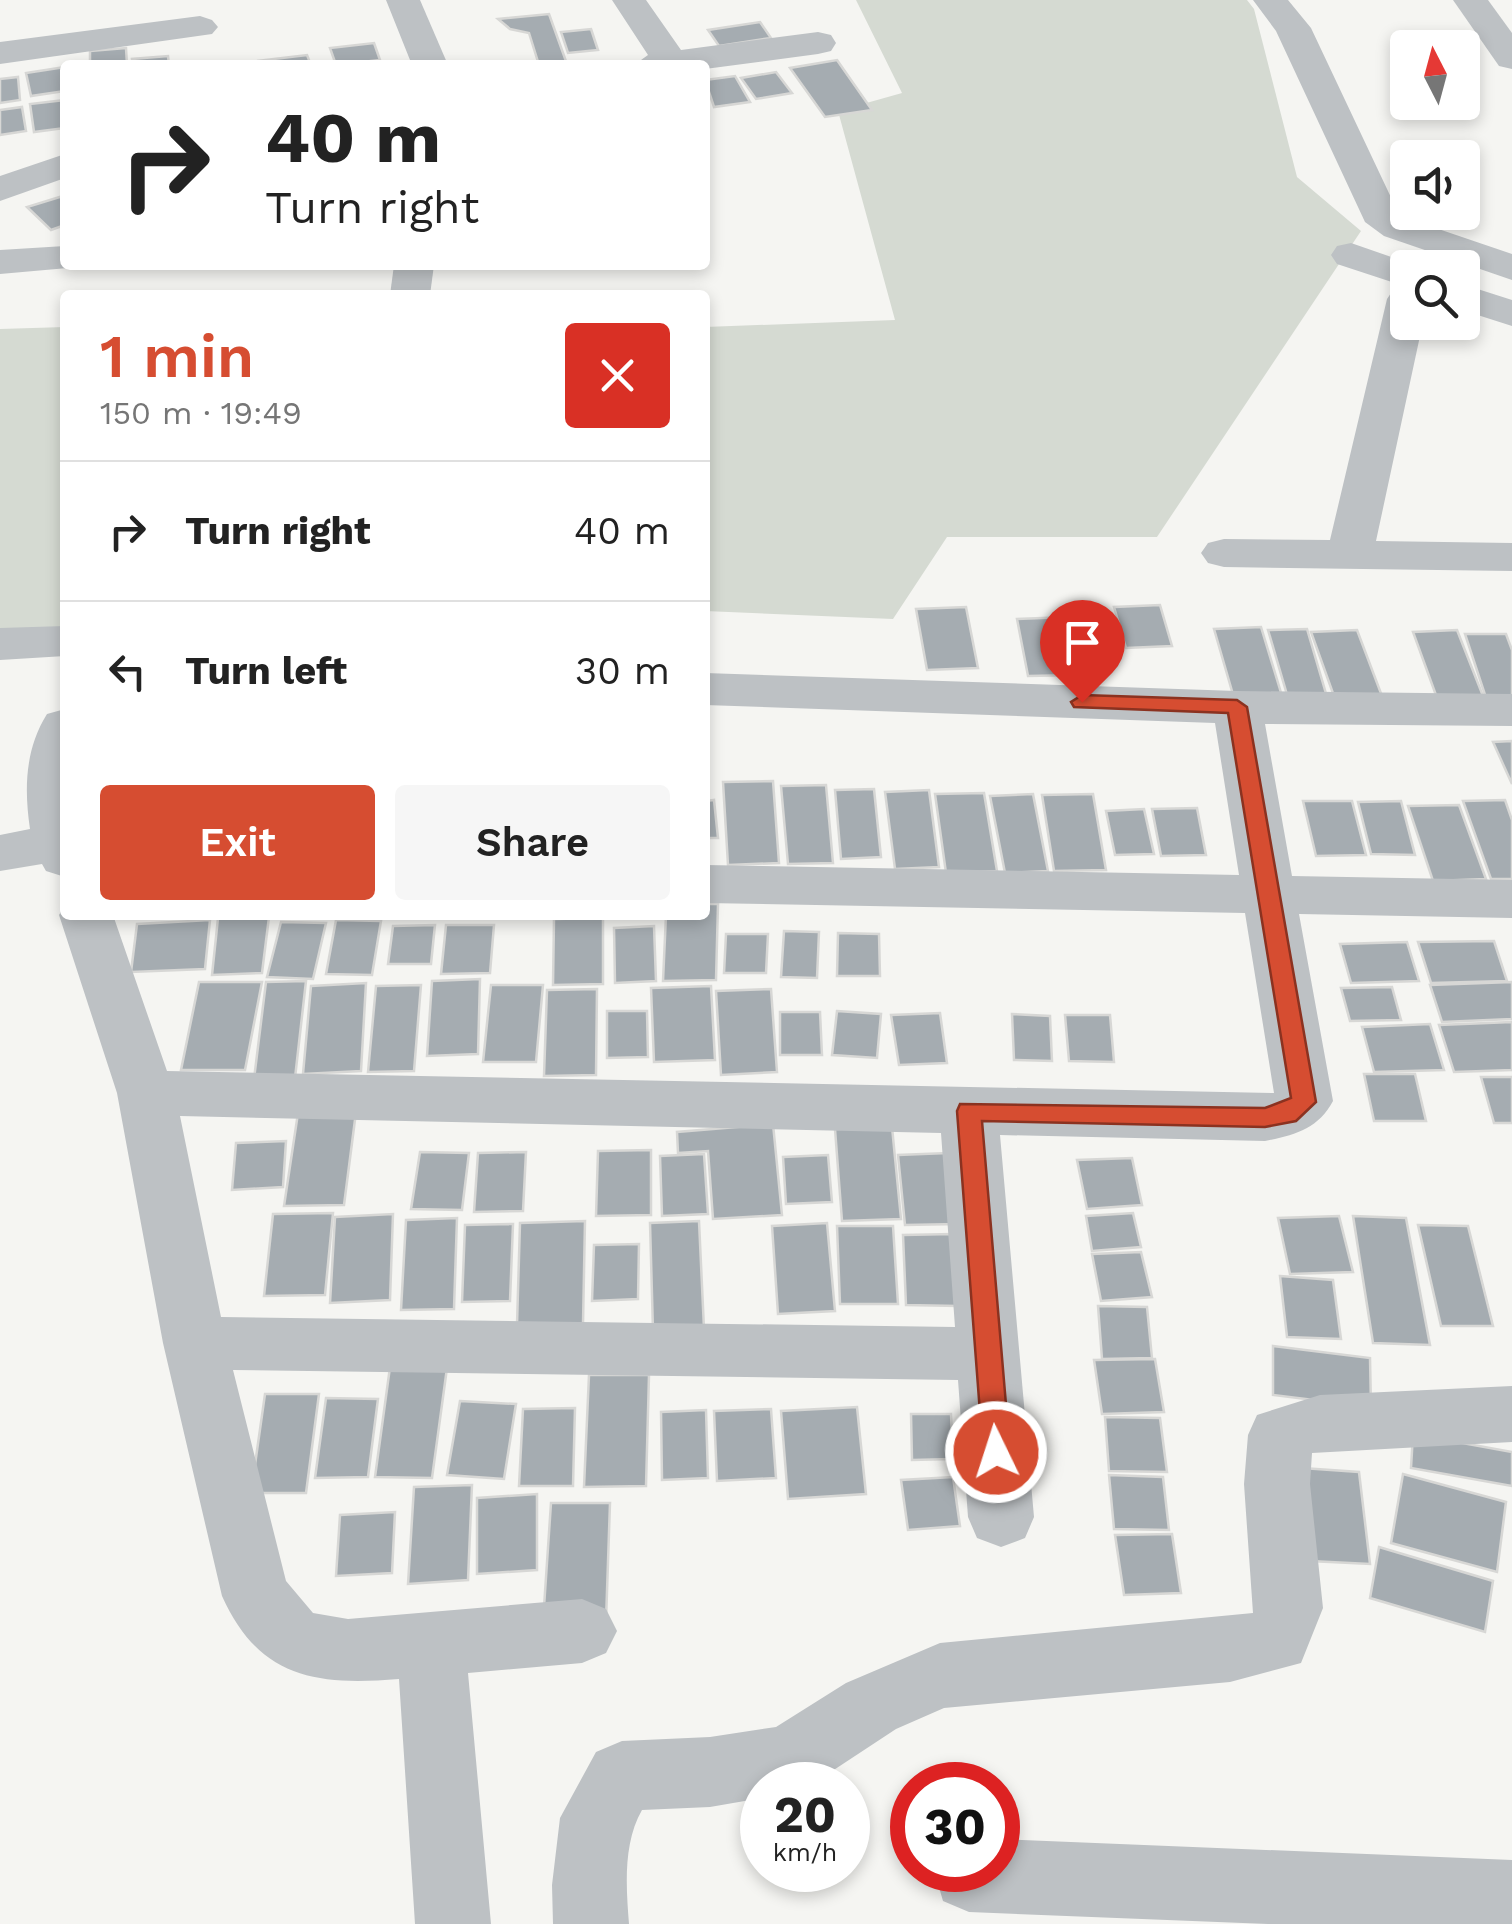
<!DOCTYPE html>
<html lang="en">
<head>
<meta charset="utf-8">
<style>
	:root { --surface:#fff; --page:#f6f6f6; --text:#222; --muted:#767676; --line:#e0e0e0; --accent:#d64d31 }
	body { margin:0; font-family:"Work Sans",sans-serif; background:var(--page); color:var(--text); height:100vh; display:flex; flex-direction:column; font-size:38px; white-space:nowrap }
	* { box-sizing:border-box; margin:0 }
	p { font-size:32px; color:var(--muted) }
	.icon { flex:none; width:55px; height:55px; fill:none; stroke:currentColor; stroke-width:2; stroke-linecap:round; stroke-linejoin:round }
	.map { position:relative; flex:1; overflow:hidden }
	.panel { position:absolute; left:60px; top:290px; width:650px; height:630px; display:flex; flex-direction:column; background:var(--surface); border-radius:10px; box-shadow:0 5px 15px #0003 }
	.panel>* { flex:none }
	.top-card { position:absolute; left:60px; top:60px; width:650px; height:210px; border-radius:10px; box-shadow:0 5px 15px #0003; background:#fff; color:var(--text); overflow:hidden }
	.needle { width:65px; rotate:354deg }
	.fabs { position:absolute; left:1390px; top:30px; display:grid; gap:20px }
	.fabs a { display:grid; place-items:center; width:90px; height:90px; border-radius:10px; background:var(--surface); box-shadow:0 5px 15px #0003; font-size:50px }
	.speed { position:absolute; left:740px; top:1762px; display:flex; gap:20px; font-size:50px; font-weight:700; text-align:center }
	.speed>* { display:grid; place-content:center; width:130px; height:130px; border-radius:50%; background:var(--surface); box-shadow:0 5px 15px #0003; line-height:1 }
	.speed small { font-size:25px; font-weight:400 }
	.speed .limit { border:15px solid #d22; background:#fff; color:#111 }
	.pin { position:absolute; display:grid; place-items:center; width:85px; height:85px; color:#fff; margin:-102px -42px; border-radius:50% 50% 50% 0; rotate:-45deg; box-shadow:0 0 10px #0007 }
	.pin .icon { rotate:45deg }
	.me { position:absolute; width:110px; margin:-55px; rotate:356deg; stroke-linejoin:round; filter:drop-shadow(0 0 8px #0008) }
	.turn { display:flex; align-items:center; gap:35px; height:210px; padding:0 40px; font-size:45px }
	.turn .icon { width:130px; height:130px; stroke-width:2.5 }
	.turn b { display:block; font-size:70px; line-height:85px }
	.round { display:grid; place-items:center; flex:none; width:105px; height:105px; border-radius:10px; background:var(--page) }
	.summary { display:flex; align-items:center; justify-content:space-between; height:170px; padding:0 40px }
	h1 { font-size:60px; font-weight:600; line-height:75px; color:var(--accent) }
	.primary-button { display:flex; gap:20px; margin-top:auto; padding:20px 40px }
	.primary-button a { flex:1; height:115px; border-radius:10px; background:var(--accent); color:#fff; font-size:40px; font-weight:600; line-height:115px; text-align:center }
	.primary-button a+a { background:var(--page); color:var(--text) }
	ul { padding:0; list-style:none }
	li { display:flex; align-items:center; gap:30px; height:140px; padding:0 40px; border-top:2px solid var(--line) }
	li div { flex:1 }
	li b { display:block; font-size:38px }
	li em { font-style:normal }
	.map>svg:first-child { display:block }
	.green { fill:#d5dad2 }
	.building { fill:#a5acb1; stroke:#d7d7d5; stroke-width:2.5 }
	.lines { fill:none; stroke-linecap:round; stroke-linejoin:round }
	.street { fill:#bdc1c4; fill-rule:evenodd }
	.route { fill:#d64d31; stroke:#8b3220; stroke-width:2.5 }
</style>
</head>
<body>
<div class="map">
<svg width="1512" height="1924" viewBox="0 0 1512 1924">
	<rect width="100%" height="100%" fill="#f5f5f2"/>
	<g class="green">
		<polygon points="856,0 1247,0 1254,9 1297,177 1361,231 1157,537 947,537 893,619 705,611 705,327 895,320 838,111 902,93"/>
		<polygon points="65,327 65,628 0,630 0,329"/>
	</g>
	<g class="building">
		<polygon points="549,14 567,64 539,65 529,33 510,29 498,19"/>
		<polygon points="760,22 771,38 719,46 708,30"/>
		<polygon points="591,29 598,50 568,53 561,32"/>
		<polygon points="374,43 380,60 336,65 330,48"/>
		<polygon points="126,48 127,65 90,65 90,51"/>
		<polygon points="307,55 311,65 257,61"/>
		<polygon points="168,56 169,65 133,65 132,59"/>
		<polygon points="837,60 872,110 825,117 790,68"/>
		<polygon points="65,67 65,91 31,96 26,73"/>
		<polygon points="776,72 792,93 756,99 741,78"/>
		<polygon points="735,76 750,102 714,107 705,80"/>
		<polygon points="18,77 20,100 0,103 0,79"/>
		<polygon points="65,100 65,128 34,132 30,104"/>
		<polygon points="22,107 26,131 0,135 0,110"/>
		<polygon points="63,196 65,225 51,230 27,207"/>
		<polygon points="1160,605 1172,646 1126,648 1114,607"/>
		<polygon points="966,607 978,668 927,670 916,609"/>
		<polygon points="1067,617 1078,675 1028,676 1017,619"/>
		<polygon points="1261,627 1282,696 1234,698 1214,629"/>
		<polygon points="1307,629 1327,697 1288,698 1268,630"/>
		<polygon points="1357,630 1382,696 1335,699 1311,632"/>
		<polygon points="1457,630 1483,696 1437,698 1413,632"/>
		<polygon points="1465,634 1506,634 1512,650 1512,707 1489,707"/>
		<polygon points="1512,741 1512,784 1493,742"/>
		<polygon points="773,781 779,863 728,865 723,782"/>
		<polygon points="826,785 833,863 788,864 781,786"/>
		<polygon points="874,789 881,857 841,859 835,790"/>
		<polygon points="929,790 939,867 895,869 885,792"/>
		<polygon points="984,793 997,871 946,873 935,794"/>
		<polygon points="1033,794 1048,871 1005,873 990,796"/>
		<polygon points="1093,794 1106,870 1054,871 1042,795"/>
		<polygon points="714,800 718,838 705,838 705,801"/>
		<polygon points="1505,800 1512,820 1512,879 1491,879 1463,801"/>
		<polygon points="1303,801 1352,801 1366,855 1316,856"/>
		<polygon points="1401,801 1415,855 1371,854 1358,802"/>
		<polygon points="1459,805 1486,879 1433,881 1408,806"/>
		<polygon points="1197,808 1206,855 1161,856 1152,809"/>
		<polygon points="1144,809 1154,854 1115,855 1106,811"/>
		<polygon points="705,904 718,904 716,980 663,981 666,915 705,915"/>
		<polygon points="269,917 262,973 212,975 218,918"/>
		<polygon points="603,918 603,984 553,985 554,919"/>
		<polygon points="210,920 205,969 131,972 137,924"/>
		<polygon points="336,920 381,921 372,975 326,974"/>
		<polygon points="281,922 326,923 313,979 267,977"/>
		<polygon points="435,925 431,964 388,964 393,926"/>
		<polygon points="446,925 494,925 490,973 441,974"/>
		<polygon points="654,926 656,981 615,983 614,928"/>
		<polygon points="784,931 819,932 817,978 781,977"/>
		<polygon points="838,933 879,934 880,976 837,976"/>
		<polygon points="726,934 768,934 766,973 724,973"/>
		<polygon points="1494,941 1507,981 1431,983 1418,942"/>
		<polygon points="1407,942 1419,981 1351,983 1340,944"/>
		<polygon points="480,979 478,1054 427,1056 432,981"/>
		<polygon points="306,981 295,1078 254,1079 266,982"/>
		<polygon points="199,982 262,982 245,1070 181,1070"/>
		<polygon points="1512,982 1512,1019 1442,1022 1430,985"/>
		<polygon points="366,983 361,1071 303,1074 311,986"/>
		<polygon points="421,985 414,1071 368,1072 376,986"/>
		<polygon points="491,985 543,985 536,1062 483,1062"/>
		<polygon points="711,986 715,1060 654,1062 651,988"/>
		<polygon points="1392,987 1401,1020 1350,1021 1341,988"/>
		<polygon points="597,989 596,1075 544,1076 547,990"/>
		<polygon points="771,989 777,1072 721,1075 716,991"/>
		<polygon points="607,1011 647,1011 648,1057 607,1058"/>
		<polygon points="837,1011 881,1014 877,1058 832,1055"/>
		<polygon points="780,1012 820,1012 822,1055 780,1055"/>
		<polygon points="940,1013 947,1063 899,1065 891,1015"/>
		<polygon points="1012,1014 1050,1016 1052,1061 1014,1060"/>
		<polygon points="1065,1015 1110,1015 1114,1062 1069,1061"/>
		<polygon points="1512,1022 1512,1070 1454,1072 1439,1025"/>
		<polygon points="1430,1024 1444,1070 1374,1072 1362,1027"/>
		<polygon points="1364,1074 1415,1074 1426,1121 1374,1121"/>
		<polygon points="1481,1077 1512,1077 1512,1123 1494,1123"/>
		<polygon points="356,1112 344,1205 284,1206 298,1113"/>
		<polygon points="773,1124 782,1215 713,1219 708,1151 678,1153 677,1132"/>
		<polygon points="892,1127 901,1219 842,1221 835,1129"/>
		<polygon points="286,1141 283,1187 232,1190 236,1143"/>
		<polygon points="651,1150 651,1215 596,1216 598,1151"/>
		<polygon points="420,1152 469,1153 462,1210 411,1209"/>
		<polygon points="526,1152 523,1211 474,1212 478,1153"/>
		<polygon points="948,1153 958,1224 905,1225 898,1155"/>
		<polygon points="704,1154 708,1214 662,1216 660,1156"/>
		<polygon points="828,1155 832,1202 786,1204 783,1157"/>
		<polygon points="1132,1158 1142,1205 1087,1209 1077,1160"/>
		<polygon points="333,1213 325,1295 264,1296 273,1214"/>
		<polygon points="1133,1213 1141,1247 1092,1251 1086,1216"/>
		<polygon points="393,1214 390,1300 330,1303 335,1217"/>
		<polygon points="1339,1216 1353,1272 1290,1274 1278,1218"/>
		<polygon points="1353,1216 1406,1218 1430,1345 1373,1343"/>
		<polygon points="457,1218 454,1309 401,1310 406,1220"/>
		<polygon points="585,1221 583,1324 517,1325 520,1223"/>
		<polygon points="699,1221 704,1329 653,1331 650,1223"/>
		<polygon points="827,1223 835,1311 778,1314 772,1226"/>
		<polygon points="513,1224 510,1301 462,1302 465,1225"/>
		<polygon points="1418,1225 1468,1226 1493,1326 1441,1326"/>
		<polygon points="837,1226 893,1226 898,1304 840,1304"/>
		<polygon points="953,1234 958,1306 906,1305 903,1235"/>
		<polygon points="639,1244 638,1299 592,1301 594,1245"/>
		<polygon points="1141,1252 1152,1297 1101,1301 1092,1254"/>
		<polygon points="1280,1276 1333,1280 1341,1339 1287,1337"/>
		<polygon points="1098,1306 1147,1307 1152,1358 1102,1359"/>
		<polygon points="1273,1346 1370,1358 1371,1407 1273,1395"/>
		<polygon points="1155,1359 1164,1412 1102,1414 1094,1360"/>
		<polygon points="390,1367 447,1368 432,1478 375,1477"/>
		<polygon points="589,1375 649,1375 646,1486 584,1487"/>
		<polygon points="265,1394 319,1394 306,1493 251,1493"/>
		<polygon points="326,1398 378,1399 368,1477 315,1478"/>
		<polygon points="460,1401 516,1404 504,1479 447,1475"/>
		<polygon points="857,1407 866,1494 788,1499 781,1411"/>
		<polygon points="575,1408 573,1486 519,1486 523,1409"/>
		<polygon points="771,1409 776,1478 717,1481 714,1411"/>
		<polygon points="706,1410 708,1478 662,1480 661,1412"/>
		<polygon points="911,1414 951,1414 953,1459 912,1460"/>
		<polygon points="1105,1417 1160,1418 1167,1472 1109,1471"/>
		<polygon points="1413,1434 1512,1452 1512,1486 1411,1468"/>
		<polygon points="1302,1468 1359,1472 1370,1564 1310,1561"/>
		<polygon points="1403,1474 1506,1502 1497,1572 1391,1543"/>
		<polygon points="1109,1475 1163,1477 1169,1530 1114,1529"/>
		<polygon points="953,1477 960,1526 908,1530 901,1480"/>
		<polygon points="472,1485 468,1580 408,1584 414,1487"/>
		<polygon points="537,1494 537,1570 477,1574 477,1498"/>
		<polygon points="551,1503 610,1503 606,1621 543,1622"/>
		<polygon points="395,1512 392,1573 336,1576 340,1515"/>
		<polygon points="1172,1534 1181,1593 1124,1595 1115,1535"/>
		<polygon points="1379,1547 1493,1581 1485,1632 1370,1598"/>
	</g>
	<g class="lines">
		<g class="street">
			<polygon points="386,0 420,0 448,65 412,65"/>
			<polygon points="612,0 646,0 681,50 818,32 831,35 836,43 831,51 818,54 705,69 705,65 634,65 648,55"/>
			<polygon points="1253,0 1288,0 1311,28 1396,208 1412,220 1512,254 1512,280 1384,236 1365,222 1276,31"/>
			<polygon points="1453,0 1488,0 1512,33 1512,69 1499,66"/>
			<polygon points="200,16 212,20 218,27 212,34 0,64 0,42"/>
			<polygon points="65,154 65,178 0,201 0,176"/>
			<polygon points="1351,243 1423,268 1408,268 1408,322 1423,322 1376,541 1512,543 1512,571 1224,567 1208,563 1201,553 1208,543 1224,539 1330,540 1387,299 1393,290 1407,287 1337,264 1331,255 1337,246"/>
			<polygon points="65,246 65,265 79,267 0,274 0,250"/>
			<polygon points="394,265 434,265 430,295 390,295"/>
			<polygon points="1462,284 1512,300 1512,326 1462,310"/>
			<polygon points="65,626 65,656 0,660 0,628"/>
			<path d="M705,673L1237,691L1512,694V726L1265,724L1292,876L1512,880V918L1299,914L1333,1101C1318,1129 1295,1135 1265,1141L1000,1135L1034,1517L1025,1538L1001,1547L977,1538L968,1517L958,1380L233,1370L286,1581L313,1613L348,1619L582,1599L606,1609L617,1631L606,1653L582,1663L468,1673L491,1924H415L399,1679C315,1686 259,1678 222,1596L163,1343L117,1093L59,915L65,905V915H113L167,1071L1274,1093L1245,913L705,903V865L1239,875L1215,723L705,705ZM180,1116L941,1133L955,1327L221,1317Z"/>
			<path d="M65,709V877L46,871L42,864L0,871V835L30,829C24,789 25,749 47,714Z"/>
			<path d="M1512,1386V1442L1312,1453L1310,1484L1323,1608L1301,1663L1230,1682L944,1708L896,1729L814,1783L762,1785V1798L710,1807L642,1810C623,1843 626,1887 629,1924H553L552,1885L560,1818L596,1752L622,1741L710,1737L776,1727L846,1683L940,1643L1253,1613L1244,1484L1248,1435L1257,1415L1320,1395Z"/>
			<polygon points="998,1839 1512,1860 1512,1924 1268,1924 969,1912 943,1901 934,1870 998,1870"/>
		</g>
	</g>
	<polygon class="route" points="1082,695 1237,700 1247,707 1316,1102 1296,1121 1265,1127 982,1121 1010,1452 1006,1460 987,1460 983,1452 957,1111 960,1104 1265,1108 1291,1098 1228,713 1074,707 1071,702"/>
</svg>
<div class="fabs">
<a><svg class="needle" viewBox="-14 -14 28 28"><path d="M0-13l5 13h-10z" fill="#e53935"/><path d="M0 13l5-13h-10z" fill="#767676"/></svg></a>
<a><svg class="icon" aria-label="sound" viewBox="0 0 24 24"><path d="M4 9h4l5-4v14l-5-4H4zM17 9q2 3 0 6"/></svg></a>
<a><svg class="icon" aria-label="search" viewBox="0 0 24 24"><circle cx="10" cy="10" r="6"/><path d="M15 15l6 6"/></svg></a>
</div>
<div class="speed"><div>20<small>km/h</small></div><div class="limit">30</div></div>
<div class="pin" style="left:1082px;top:702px;background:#d93025"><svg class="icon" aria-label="arrive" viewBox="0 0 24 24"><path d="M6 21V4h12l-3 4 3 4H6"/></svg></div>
<svg class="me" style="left:996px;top:1452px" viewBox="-20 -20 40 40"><circle r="17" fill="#d64d31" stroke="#fff" stroke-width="3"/><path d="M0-11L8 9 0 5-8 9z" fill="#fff"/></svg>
<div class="top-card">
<div class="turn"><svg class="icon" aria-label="right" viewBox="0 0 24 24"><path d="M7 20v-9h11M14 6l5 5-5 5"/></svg><div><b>40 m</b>Turn right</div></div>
</div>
<section class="panel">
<div class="summary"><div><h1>1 min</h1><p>150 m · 19:49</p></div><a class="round" style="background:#d93025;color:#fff"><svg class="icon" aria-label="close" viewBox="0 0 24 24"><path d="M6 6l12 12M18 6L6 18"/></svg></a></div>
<ul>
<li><svg class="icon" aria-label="right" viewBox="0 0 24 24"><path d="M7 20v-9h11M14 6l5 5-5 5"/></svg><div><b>Turn right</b></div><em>40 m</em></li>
<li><svg class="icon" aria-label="left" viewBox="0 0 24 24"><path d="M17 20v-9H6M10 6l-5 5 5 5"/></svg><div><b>Turn left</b></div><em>30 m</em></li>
</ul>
<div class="primary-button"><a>Exit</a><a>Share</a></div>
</section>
</div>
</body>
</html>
